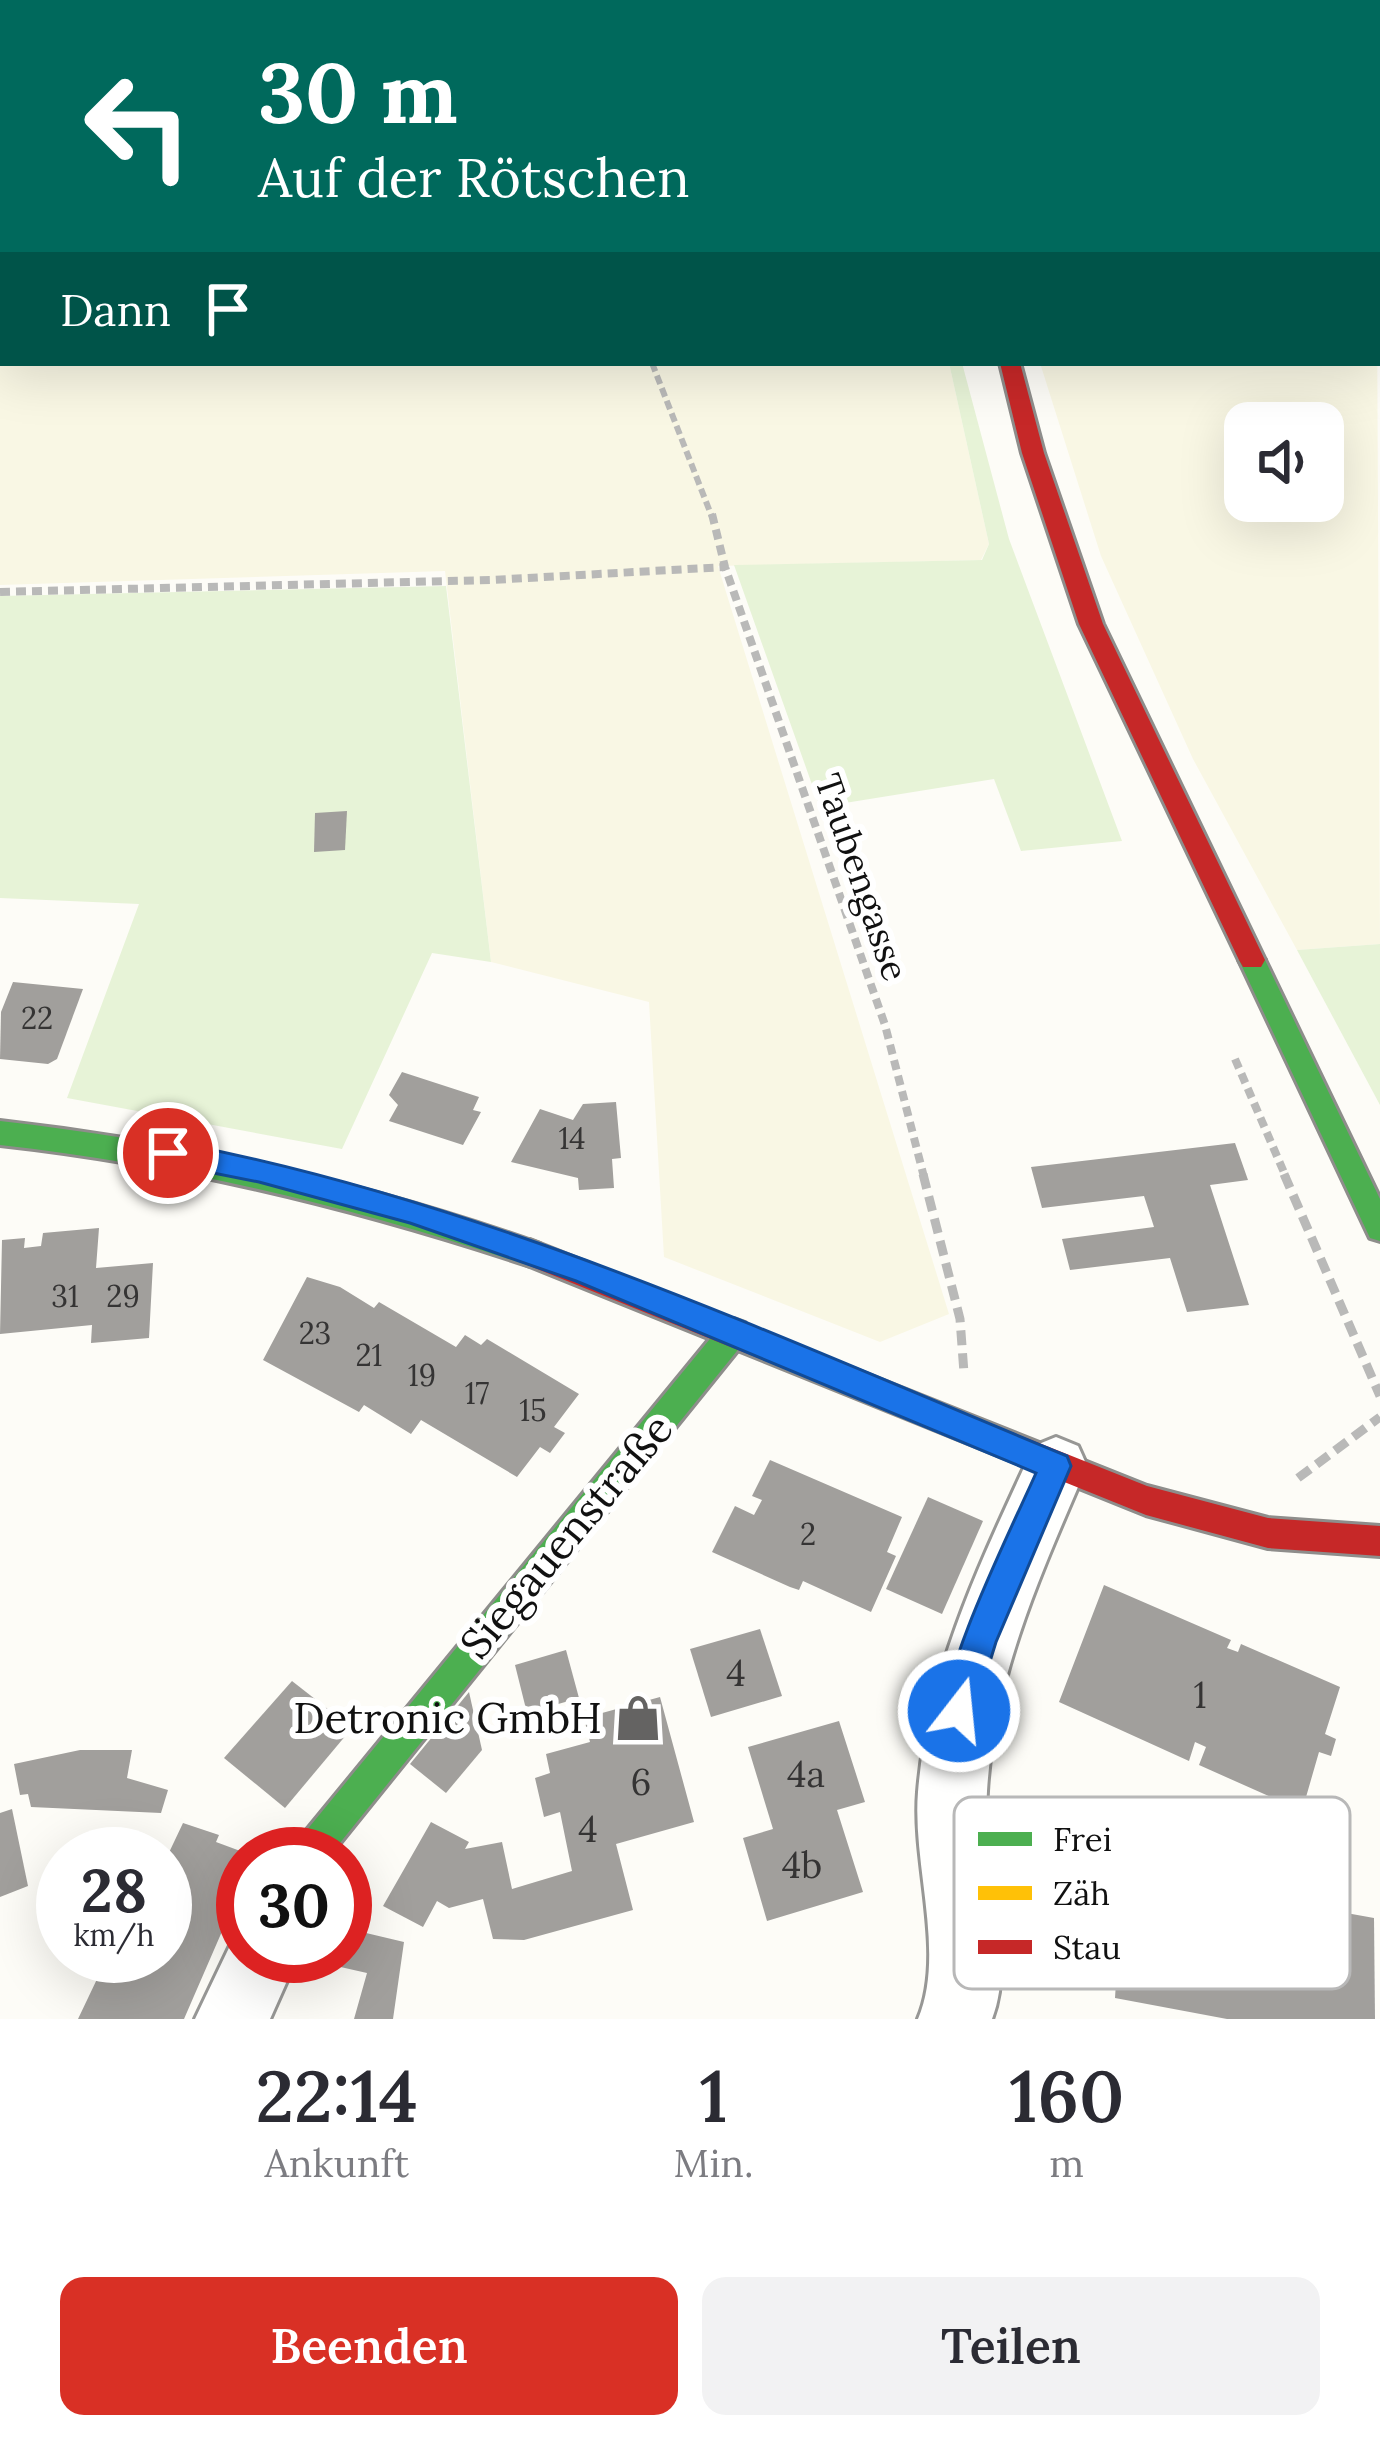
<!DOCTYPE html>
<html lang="de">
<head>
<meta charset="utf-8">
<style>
	:root { --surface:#fff; --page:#f2f2f3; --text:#2b2b33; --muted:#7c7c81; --accent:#d93025 }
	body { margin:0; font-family:Lora,serif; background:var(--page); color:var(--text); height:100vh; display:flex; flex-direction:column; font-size:45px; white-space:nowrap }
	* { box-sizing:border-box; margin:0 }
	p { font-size:39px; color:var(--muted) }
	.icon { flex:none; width:66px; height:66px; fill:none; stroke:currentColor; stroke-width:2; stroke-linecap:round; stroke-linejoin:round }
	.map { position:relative; height:2019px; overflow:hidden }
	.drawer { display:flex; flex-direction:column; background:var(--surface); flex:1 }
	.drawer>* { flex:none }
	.banner { position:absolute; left:0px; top:0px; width:1380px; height:366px; box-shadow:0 12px 48px #0002; background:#00695c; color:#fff; overflow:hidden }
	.tools { position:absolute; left:1224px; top:402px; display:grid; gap:24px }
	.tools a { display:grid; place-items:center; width:120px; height:120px; border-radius:24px; background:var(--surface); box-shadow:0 12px 48px #0002; font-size:60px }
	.speed { position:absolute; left:36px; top:1827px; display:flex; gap:24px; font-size:60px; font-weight:700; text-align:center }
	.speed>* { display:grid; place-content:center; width:156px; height:156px; border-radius:50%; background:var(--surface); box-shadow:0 12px 48px #0002; line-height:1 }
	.speed small { font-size:30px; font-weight:400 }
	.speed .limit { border:18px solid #d22; background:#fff; color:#111 }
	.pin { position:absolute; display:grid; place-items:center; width:102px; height:102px; color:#fff; margin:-51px; border:6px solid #fff; border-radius:50%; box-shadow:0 3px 12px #0007 }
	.me { position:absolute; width:132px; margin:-66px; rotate:16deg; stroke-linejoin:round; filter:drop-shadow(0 0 9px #0008) }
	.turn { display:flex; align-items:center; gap:42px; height:252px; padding:0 60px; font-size:54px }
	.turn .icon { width:156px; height:156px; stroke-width:2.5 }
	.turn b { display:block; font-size:84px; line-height:102px }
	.then { display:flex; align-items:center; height:114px; padding:0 60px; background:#0003; gap:24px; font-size:45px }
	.eta { display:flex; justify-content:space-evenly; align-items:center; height:204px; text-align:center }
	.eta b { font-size:72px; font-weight:600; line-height:84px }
	.primary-button { display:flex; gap:24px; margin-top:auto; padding:24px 60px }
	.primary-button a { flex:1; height:138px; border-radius:24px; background:var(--accent); color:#fff; font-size:48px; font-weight:600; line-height:138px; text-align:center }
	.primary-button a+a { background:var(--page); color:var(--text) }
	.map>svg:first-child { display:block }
	.farmland { fill:#f9f7e4; fill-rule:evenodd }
	.green { fill:#e7f3d7 }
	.building { fill:#a19f9c }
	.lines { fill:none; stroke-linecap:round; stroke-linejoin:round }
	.street-casing { stroke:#979795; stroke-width:6 }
	.fast-casing { stroke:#8e8d8b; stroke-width:6 }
	.slow-casing { stroke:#8e8d8b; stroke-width:6 }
	.jam-casing { stroke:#8e8d8b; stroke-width:6 }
	.path-far2 { stroke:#b9b9b8; stroke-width:6; stroke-dasharray:9 4.5; stroke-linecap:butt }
	.path-far1 { stroke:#b9b9b8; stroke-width:8; stroke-dasharray:10 6; stroke-linecap:butt }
	.path { stroke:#b9b9b8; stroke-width:9; stroke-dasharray:15 8; stroke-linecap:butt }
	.street { fill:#fffffe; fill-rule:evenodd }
	.fast { fill:#4caf50; fill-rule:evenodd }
	.slow { fill:#ffc107; fill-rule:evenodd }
	.jam { fill:#c62828; fill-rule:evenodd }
	.route { fill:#1a73e8; stroke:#114b97; stroke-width:3 }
	.labels { text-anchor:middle; stroke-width:12; stroke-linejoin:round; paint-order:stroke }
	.number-label { font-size:30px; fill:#353434 }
	.street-label { font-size:36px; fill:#111; stroke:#fff }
	.near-number-label { font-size:36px; fill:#353434 }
	.near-street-label { font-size:42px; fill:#111; stroke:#fff }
	.near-poi-label { font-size:42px; fill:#111; stroke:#fff; text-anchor:end }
	.key { fill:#fff; stroke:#b8b8b8; stroke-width:3 }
	.key-label { font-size:33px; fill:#111 }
</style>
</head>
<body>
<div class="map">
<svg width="1380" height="2019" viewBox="0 0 1380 2019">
	<rect width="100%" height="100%" fill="#fdfcf7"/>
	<g class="farmland">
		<polygon points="0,0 905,0 3,3 3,363 949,363 989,544 981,560 718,566 949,1314 880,1342 664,1257 649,1002 491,962 445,571 0,585"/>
		<path d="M1377,298L1380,944L1297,950L1193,759L1101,556L1040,363H1377ZM1245,423H1323V501H1245Z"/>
	</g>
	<g class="green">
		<polygon points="949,363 962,363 1009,539 1122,841 1021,851 994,779 820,807 734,565 982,560 989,544"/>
		<polygon points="446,586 491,962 432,953 342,1149 67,1098 139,904 0,898 0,596"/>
		<polygon points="1380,944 1380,1105 1297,950"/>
	</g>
	<g class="building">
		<polygon points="347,811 345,850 314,852 315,813"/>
		<polygon points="13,982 83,989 57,1059 48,1064 0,1059 1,1012"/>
		<polygon points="402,1072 479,1097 473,1110 481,1112 463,1145 389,1121 398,1105 389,1095"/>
		<polygon points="616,1102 621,1158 612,1159 614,1188 579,1190 578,1178 511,1162 540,1109 573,1120 583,1104"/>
		<polygon points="1235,1143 1248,1180 1210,1185 1249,1305 1187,1312 1170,1258 1070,1270 1062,1239 1154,1227 1144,1196 1042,1208 1031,1167"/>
		<polygon points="99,1228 96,1268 153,1263 149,1338 91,1343 92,1325 0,1334 2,1240 25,1238 24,1248 41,1246 43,1233"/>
		<polygon points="307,1277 340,1287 374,1308 379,1302 456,1347 465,1335 481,1345 487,1339 579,1394 554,1427 565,1433 550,1453 540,1447 517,1477 421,1420 411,1434 364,1405 359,1412 263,1360"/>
		<polygon points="770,1460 902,1517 887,1552 896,1556 871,1612 803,1581 799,1590 790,1587 712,1552 735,1506 754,1515 762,1500 752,1496"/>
		<polygon points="928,1497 983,1521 942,1614 886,1589"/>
		<polygon points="1104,1585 1231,1640 1227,1648 1238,1652 1241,1644 1340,1687 1325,1734 1336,1739 1331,1756 1319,1752 1302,1811 1199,1765 1206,1747 1195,1742 1189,1761 1059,1702"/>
		<polygon points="760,1629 782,1696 711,1717 690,1649"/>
		<polygon points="566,1650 579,1698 527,1713 515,1665"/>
		<polygon points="292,1681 352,1728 285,1808 224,1758"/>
		<polygon points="469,1692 482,1750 446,1793 410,1764"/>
		<polygon points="660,1697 694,1822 616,1844 633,1910 524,1940 493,1939 483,1899 449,1908 437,1901 423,1927 383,1906 431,1822 469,1842 465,1849 502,1842 512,1889 572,1871 560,1812 544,1817 535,1778 550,1773 546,1754 590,1742 584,1718"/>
		<polygon points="839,1721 865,1802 837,1810 863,1892 767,1921 743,1838 773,1829 748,1747"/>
		<polygon points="80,1750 132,1750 127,1778 168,1790 161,1813 31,1807 28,1794 20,1795 14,1764"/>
		<polygon points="12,1809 28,1886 0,1897 0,1813"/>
		<polygon points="183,1823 219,1835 216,1842 243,1852 243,1883 184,2019 78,2019 108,1956 165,1956 165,1861"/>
		<polygon points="1123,1873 1374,1918 1375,2019 1227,2019 1115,1998"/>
		<polygon points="345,1928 404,1942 393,2019 354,2019 367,1973 314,1961 315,1956 345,1956"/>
	</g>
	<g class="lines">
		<defs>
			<g id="street">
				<path d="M1056,1437L1078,1446L1087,1466C1042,1571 994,1675 987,1791C982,1863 1017,1955 992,2019H918C946,1953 912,1865 918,1792C928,1668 983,1557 1034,1446Z"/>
				<polygon points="243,1928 243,1956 298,1956 270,2019 195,2019 237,1931"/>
			</g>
			<g id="fast">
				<rect x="960" y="0" width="18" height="3"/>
				<polygon points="1252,950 1265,960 1380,1199 1380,1241 1370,1238 1239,960"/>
				<path d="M0,1121C185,1142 365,1182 540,1244L545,1253L540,1262L530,1266C356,1208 182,1165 0,1145Z"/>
				<polygon points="734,1319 745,1323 749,1332 745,1341 331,1854 292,1854 297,1842 723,1323"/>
			</g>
			<rect id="slow" x="1377" y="26" width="3" height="19"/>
			<g id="jam">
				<polygon points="1000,363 1020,363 1044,453 1103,624 1265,960 1261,967 1243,967 1239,960 1079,624 1022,453"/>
				<polygon points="530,1240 1147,1486 1268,1518 1380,1526 1380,1556 1268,1548 1146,1515 520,1262 515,1253 520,1244"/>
			</g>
		</defs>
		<use href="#street" class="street-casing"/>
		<use href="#fast" class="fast-casing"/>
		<use href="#slow" class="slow-casing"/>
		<use href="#jam" class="jam-casing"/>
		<polyline class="path-far2" points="652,363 712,517"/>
		<g class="path-far1">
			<polyline points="712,514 725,567 885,1025 924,1177"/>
			<polyline points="0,592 491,580 725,567"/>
			<polyline points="1235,1059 1286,1177"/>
		</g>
		<g class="path">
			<polyline points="923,1174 960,1319 964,1373"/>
			<polyline points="1284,1174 1380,1396"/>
			<polyline points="1298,1478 1380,1417"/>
		</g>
		<use href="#street" class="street"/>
		<use href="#fast" class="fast"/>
		<use href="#slow" class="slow"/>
		<use href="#jam" class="jam"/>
	</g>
	<path class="route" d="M168,1141C482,1199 773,1335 1067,1456L1071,1466L996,1642L971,1723L959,1728L947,1723C932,1686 1017,1517 1036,1473L576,1281L410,1223L259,1182L158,1162V1145Z"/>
	<defs>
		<symbol id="shop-bare" viewBox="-9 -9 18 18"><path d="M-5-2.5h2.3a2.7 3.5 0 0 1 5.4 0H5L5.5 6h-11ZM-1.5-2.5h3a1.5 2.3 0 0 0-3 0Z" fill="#646362" stroke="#fff" stroke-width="2.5" paint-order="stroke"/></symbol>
	</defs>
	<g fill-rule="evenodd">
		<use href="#shop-bare" x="605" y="1685" width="66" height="66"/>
	</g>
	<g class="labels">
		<g class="number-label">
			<text x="37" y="1029">22</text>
			<text x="572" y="1149">14</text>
			<text x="65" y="1307">31</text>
			<text x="123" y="1307">29</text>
			<text x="315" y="1344">23</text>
			<text x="369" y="1366">21</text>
			<text x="422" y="1386">19</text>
			<text x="477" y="1404">17</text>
			<text x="533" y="1421">15</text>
			<text x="808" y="1545">2</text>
		</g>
		<g class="street-label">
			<text transform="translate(862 877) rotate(71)" y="13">Taubengasse</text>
		</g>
		<g class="near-number-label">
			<text x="736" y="1686">4</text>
			<text x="1200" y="1708">1</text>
			<text x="806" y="1787">4a</text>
			<text x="641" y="1795">6</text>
			<text x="588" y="1842">4</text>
			<text x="802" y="1878">4b</text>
		</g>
		<g class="near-street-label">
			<text transform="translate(566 1536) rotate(-50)" y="15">Siegauenstraße</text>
		</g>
		<g class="near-poi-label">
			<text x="602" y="1733">Detronic GmbH</text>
		</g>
	</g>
	<rect x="954" y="1797" width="396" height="192" rx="18" class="key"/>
	<rect x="978" y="1832" width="54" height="14" fill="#4caf50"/>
	<rect x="978" y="1886" width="54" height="14" fill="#ffc107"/>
	<rect x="978" y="1940" width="54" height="14" fill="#c62828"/>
	<g class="key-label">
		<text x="1053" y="1851">Frei</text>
		<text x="1053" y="1905">Zäh</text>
		<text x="1053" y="1959">Stau</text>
	</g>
</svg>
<div class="tools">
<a><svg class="icon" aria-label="sound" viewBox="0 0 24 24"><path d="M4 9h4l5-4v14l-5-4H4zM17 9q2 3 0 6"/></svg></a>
</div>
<div class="speed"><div>28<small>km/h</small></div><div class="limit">30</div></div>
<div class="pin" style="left:168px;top:1153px;background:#d93025"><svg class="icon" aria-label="arrive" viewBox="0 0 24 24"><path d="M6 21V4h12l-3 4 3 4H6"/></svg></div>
<svg class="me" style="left:959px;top:1711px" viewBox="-20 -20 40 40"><circle r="17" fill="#1a73e8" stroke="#fff" stroke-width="3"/><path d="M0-11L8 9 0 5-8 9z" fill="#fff"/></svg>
<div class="banner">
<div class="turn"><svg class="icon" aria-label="left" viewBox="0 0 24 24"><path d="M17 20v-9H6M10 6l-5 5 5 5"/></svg><div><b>30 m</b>Auf der Rötschen</div></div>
<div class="then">Dann<svg class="icon" aria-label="arrive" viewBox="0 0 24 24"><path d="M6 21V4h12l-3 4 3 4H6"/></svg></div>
</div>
</div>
<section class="drawer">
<div class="eta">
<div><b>22:14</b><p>Ankunft</p></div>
<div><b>1</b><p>Min.</p></div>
<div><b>160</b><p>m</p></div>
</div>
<div class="primary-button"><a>Beenden</a><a>Teilen</a></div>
</section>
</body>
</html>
